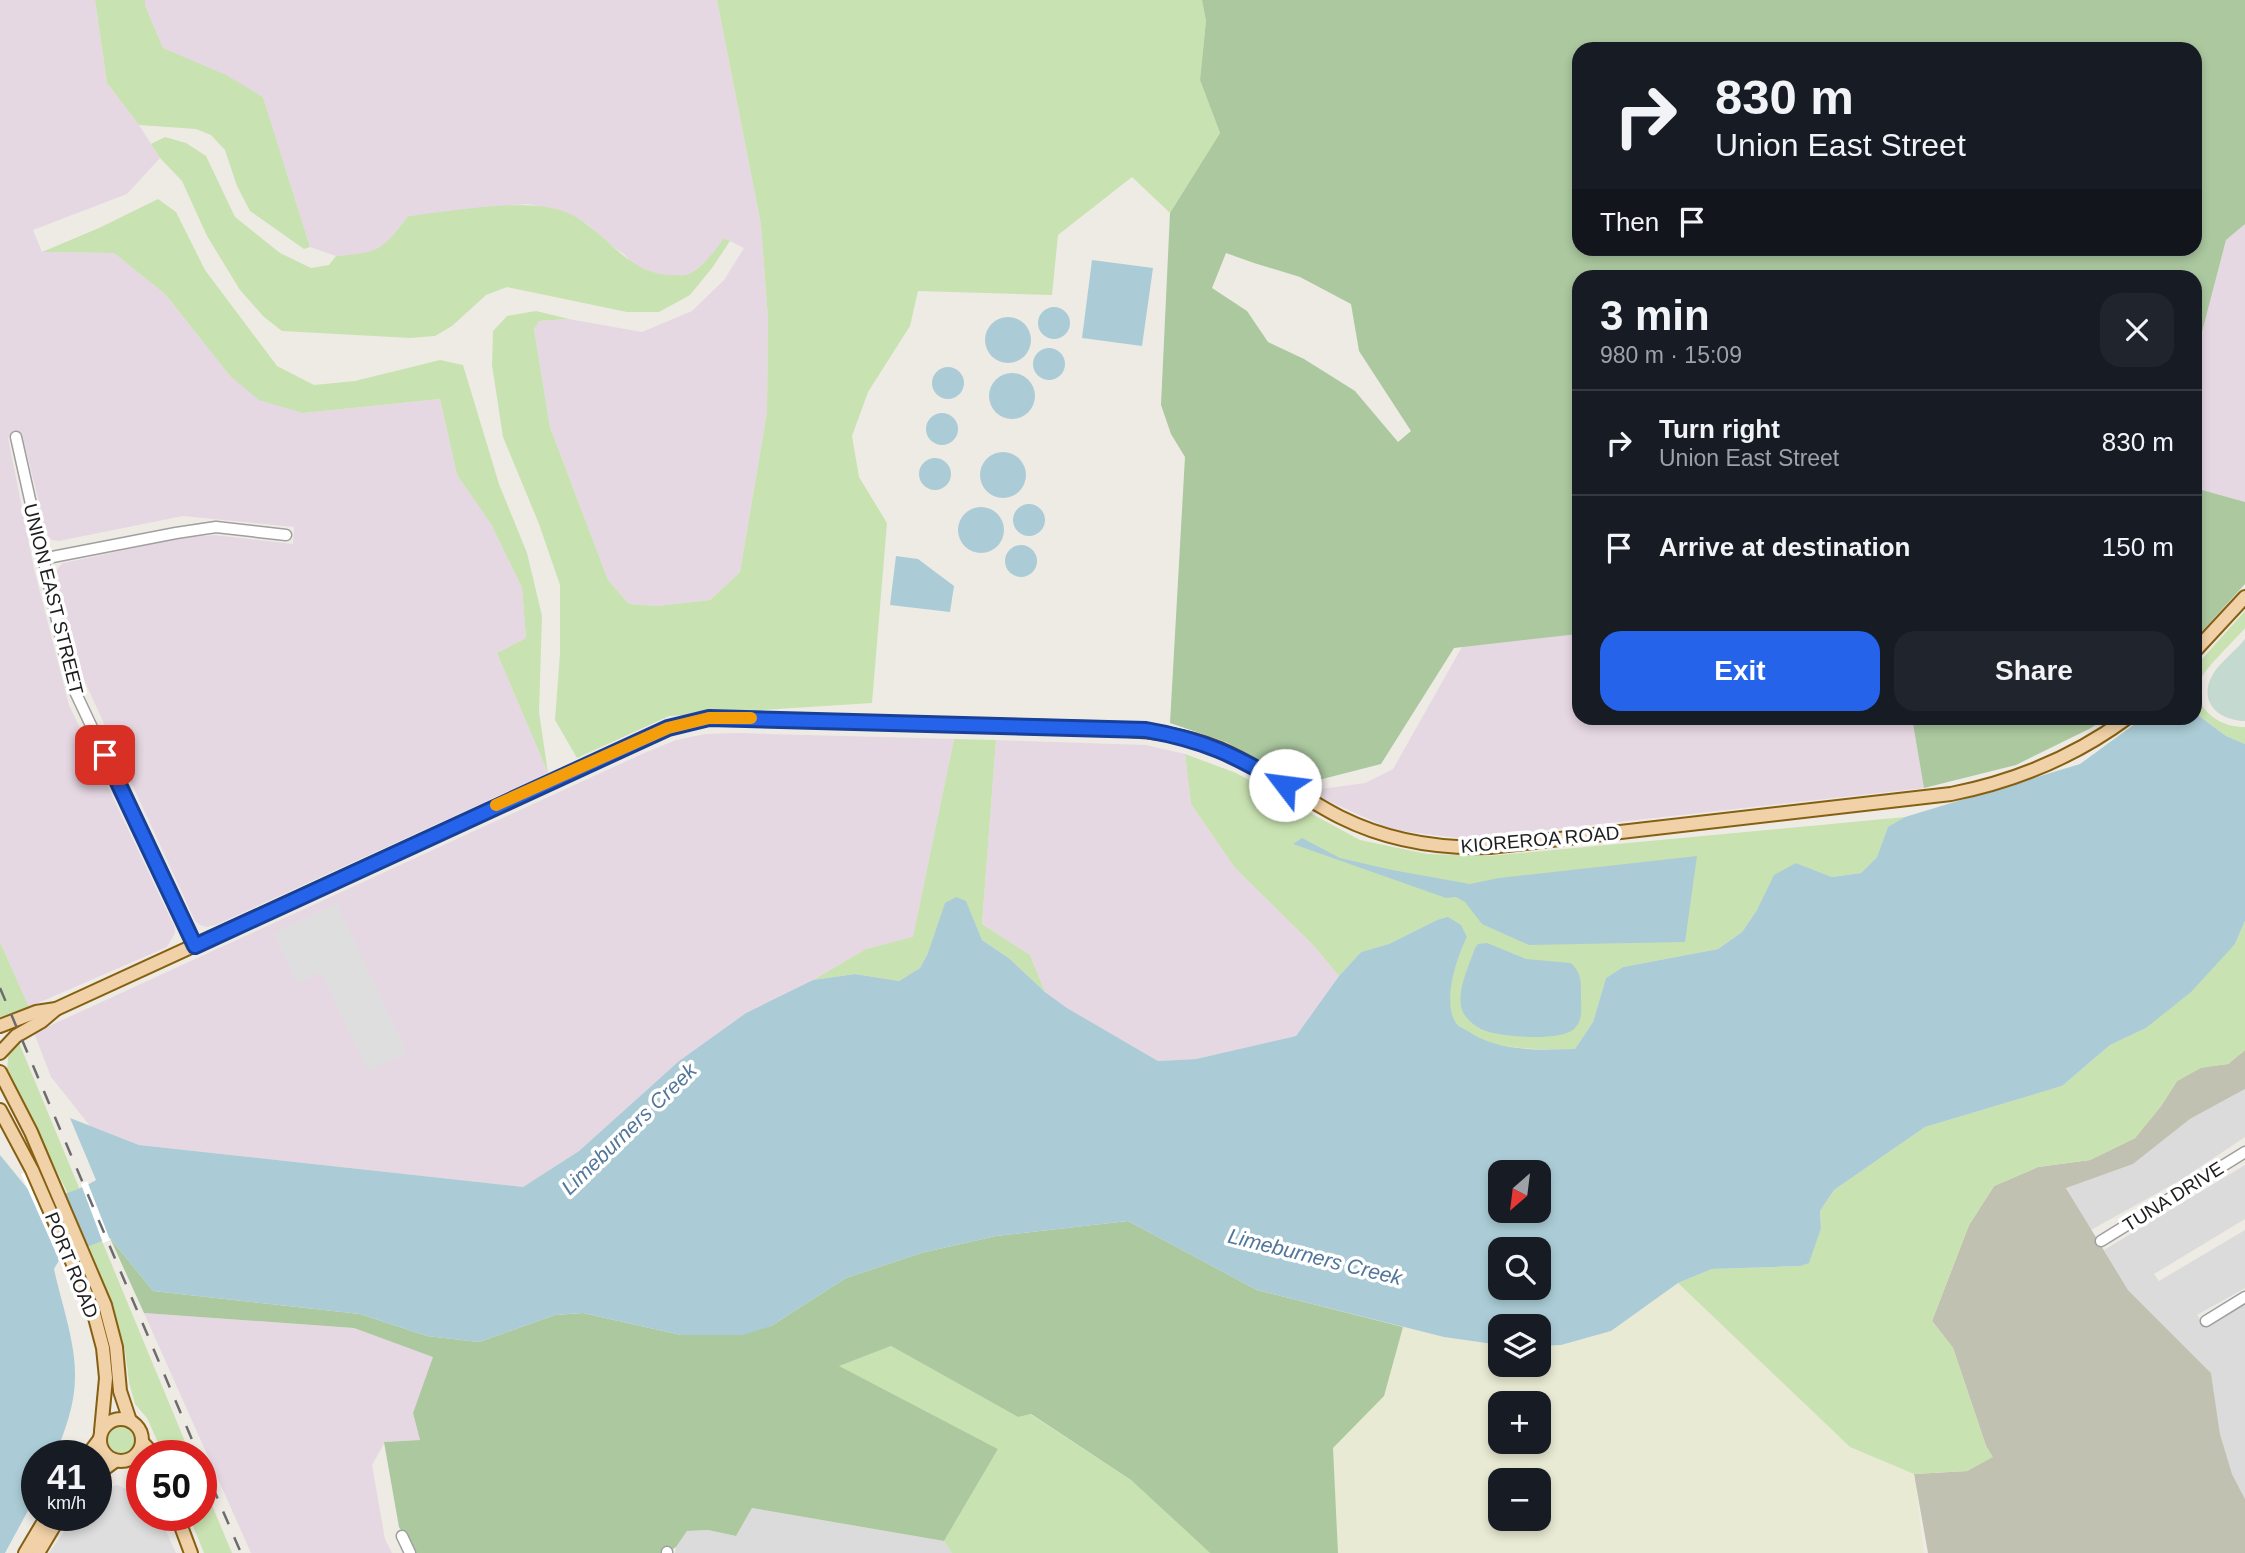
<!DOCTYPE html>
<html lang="en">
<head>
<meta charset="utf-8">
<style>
	:root { --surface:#171b24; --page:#20242c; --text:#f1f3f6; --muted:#9ea1a6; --line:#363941; --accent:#2563eb }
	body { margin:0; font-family:Helvetica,sans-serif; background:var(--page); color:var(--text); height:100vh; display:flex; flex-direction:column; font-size:26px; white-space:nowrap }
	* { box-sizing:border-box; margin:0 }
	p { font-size:23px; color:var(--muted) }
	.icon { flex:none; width:38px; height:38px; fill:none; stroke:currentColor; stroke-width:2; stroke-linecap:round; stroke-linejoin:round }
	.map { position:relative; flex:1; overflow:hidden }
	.side { position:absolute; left:1572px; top:270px; width:630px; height:455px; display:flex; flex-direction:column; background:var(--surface); border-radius:21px; box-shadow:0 4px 10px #0003 }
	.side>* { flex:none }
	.top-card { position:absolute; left:1572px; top:42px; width:630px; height:214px; border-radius:21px; box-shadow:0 4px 10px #0003; background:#171b24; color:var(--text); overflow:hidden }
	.needle { width:46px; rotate:208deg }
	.controls { position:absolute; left:1488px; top:1160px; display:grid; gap:14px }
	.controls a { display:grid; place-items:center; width:63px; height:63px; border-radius:14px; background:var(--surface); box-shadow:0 4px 10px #0003; font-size:35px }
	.speed { position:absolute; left:21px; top:1440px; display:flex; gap:14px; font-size:35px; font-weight:700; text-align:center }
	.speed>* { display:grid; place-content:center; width:91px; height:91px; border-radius:50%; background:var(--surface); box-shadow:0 4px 10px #0003; line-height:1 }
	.speed small { font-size:18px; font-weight:400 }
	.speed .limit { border:10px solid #d22; background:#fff; color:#111 }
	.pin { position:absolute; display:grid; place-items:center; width:60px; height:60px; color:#fff; margin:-30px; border-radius:14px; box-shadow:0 4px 10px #0006 }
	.me { position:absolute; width:77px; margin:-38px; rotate:300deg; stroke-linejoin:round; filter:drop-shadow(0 0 5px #0008) }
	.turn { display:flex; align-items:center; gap:24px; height:147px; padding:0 28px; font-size:32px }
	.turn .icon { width:91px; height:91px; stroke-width:2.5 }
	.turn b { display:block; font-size:49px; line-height:60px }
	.then { display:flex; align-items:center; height:66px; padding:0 28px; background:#0003; gap:14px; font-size:26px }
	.round { display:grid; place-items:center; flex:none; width:74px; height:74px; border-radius:21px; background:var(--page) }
	.head { display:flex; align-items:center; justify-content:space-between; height:119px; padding:0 28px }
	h1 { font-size:42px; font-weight:800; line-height:52px }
	.action { display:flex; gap:14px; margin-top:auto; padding:14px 28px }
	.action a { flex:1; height:80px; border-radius:21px; background:var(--accent); color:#fff; font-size:28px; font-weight:800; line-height:80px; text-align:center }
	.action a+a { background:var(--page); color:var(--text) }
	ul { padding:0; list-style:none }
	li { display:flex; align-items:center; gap:21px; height:105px; padding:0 28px; border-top:2px solid var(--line) }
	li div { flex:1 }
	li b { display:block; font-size:26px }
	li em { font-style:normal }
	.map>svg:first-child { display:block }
	.residential { fill:#dcdbdb }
	.industrial { fill:#e6d8e3 }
	.construction { fill:#c1c1b2 }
	.farmland { fill:#e8ead3; fill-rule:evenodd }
	.grass { fill:#c9e2b1 }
	.forest { fill:#abc89f; fill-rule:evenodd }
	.wetland { fill:#c4dad0 }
	.parking { fill:#dedede }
	.water { fill:#abccd6; fill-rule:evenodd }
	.pier { fill:#fff }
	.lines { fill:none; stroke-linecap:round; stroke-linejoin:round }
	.minor-casing { stroke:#9f9f9f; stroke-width:13 }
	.major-casing { stroke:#866012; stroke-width:16 }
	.minor { stroke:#fff; stroke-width:10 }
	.major { stroke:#f1d1a7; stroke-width:12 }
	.rail { stroke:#6c6c6c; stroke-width:2.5; stroke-dasharray:14 14; stroke-linecap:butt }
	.route-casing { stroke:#184099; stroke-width:18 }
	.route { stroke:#2563eb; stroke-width:12 }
	.slow { stroke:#f59e0b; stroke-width:12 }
	.labels { text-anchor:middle; stroke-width:7; stroke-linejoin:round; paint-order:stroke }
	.street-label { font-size:19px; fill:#1e1e1e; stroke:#fff }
	.water-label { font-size:21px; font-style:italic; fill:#53779b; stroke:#fff }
</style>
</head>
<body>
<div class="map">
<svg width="2245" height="1553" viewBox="0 0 2245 1553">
	<rect width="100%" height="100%" fill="#eeebe5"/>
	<g class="residential">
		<polygon points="2245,1089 2245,1137 2179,1181 2091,1230 2066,1187 2133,1164 2190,1119"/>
		<polygon points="2245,1165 2245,1219 2154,1274 2159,1281 2245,1230 2245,1288 2197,1315 2202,1322 2245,1296 2245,1499 2232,1474 2220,1434 2211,1373 2128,1290 2104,1250"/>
		<polygon points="752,1508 944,1541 952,1553 675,1553 676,1547 687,1531 708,1530 736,1536"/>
	</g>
	<g class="industrial">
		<polygon points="0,0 95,0 107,83 139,125 160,158 127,194 33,230 42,252 114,253 166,295 230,376 303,413 440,399 457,475 491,524 522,588 526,638 497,653 548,773 216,925 206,927 200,925 195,921 84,680 56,576 57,569 63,563 181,538 215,535 293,544 294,527 183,516 59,541 52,540 47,535 22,434 8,437 34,569 69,705 174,926 175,933 167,947 29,1007 0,942"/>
		<polygon points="145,0 717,0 761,225 768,319 767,412 740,572 710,600 658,606 629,604 608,580 550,427 534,329 538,321 569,319 642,332 692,311 724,280 744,248 724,238 708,260 689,275 662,276 633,265 625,255 612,246 589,225 563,211 527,204 408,216 388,243 368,254 336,256 310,247 263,97 163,48 145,5"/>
		<polygon points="2245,224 2245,502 2195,488 2195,359 2226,240"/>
		<polygon points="1578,633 1578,718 1912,718 1924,788 1466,839 1393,830 1317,796 1321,789 1365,783 1393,769 1463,645"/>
		<polygon points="738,733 954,739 913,938 866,949 813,980 746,1013 679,1061 579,1151 523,1187 139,1145 90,1126 51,1077 34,1033 644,753 676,740 705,734"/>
		<polygon points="996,740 1146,745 1185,754 1191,804 1235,868 1314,946 1339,976 1296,1036 1196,1059 1158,1061 1067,1008 1045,992 1030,955 982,924"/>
		<polygon points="144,1313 354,1328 434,1357 413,1413 420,1440 385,1442 372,1465 385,1539 392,1553 251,1553"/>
	</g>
	<polygon class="construction" points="2245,1050 2245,1089 2190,1119 2133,1164 2066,1188 2128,1290 2211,1373 2220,1434 2232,1474 2245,1499 2245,1553 1928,1553 1914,1474 1967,1471 1992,1457 1986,1446 1953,1348 1932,1321 1969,1225 1994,1186 2038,1167 2090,1160 2135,1138 2161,1106 2177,1081 2201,1067 2228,1064"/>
	<path class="farmland" d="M1678,1283L1850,1447L1914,1474L1924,1553H1338L1333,1448L1384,1396L1403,1327L1444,1337L1500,1345V1365H1538V1346L1561,1345L1611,1331ZM1500,1404H1538V1442H1500ZM1500,1480H1538V1519H1500Z"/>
	<g class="grass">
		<polygon points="95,0 145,0 145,5 163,48 226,75 263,97 310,247 304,249 250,211 237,186 225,150 211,135 196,129 139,125 107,83"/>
		<polygon points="717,0 1202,0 1206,21 1200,80 1220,133 1170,213 1132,177 1058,235 1052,295 918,291 910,326 868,392 852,436 859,477 887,523 872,703 669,716 577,758 555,720 560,653 560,585 539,524 503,437 492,365 493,331 507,316 536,311 569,319 539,321 534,329 550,427 608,580 629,604 658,606 710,600 740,572 767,412 768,319 761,225"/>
		<path d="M165,137L186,143L206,156L235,217L280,253L311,268L329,265L336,256C379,253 383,250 408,216C450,212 524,197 563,211C607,227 624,277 676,275C681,275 687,276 691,273C705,265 715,250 724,238L730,241L712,268L690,295L659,312H627L507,287L486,295L452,326L435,336L410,338L282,331L264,317L240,290L207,236L182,181L160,158L151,144Z"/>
		<polygon points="158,199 176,212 205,270 277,366 314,385 355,381 440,360 463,365 499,484 527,553 542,616 539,712 548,773 497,653 526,638 522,588 491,524 457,475 440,399 303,413 259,400 230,376 166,295 114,253 42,252 99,228"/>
		<path d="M2245,611V628C2235,640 2206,667 2201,679C2190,707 2219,728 2245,727V744L2226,736L2195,713L2194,668Z"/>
		<polygon points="954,739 996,740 982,924 1030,955 1045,992 1010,959 982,940 966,902 928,953 920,968 899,981 855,974 813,980 866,949 913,937"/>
		<path d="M1185,754L1236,773L1360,840L1427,854L1488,856L1905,817L1888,828L1877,857L1861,873L1832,877L1796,863L1757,910L1742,932L1718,949L1623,967L1606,978L1593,1022L1575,1049C1543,1050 1479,1051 1457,1024C1440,1004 1457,957 1467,937L1437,920L1389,944L1361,952L1339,976L1314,946L1235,868L1191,804Z"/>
		<polygon points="2245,921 2245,1050 2228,1064 2201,1068 2177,1081 2161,1106 2135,1138 2090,1160 2038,1167 1994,1186 1969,1225 1932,1321 1953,1348 1986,1446 1993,1457 1967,1471 1914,1474 1850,1447 1678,1283 1712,1269 1799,1266 1821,1228 1820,1211 1834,1190 1925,1127 2062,1086 2110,1045 2146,1028 2235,944"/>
		<polygon points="0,942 29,1007 3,1017 0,1017"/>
		<polygon points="17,1038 80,1190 68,1194 7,1069 9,1049"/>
		<polygon points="102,1241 191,1456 164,1456 147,1418 135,1404 129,1382 125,1350 89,1246"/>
		<polygon points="891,1346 1018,1417 1030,1414 1131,1480 1210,1553 952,1553 944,1541 998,1449 838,1366"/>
		<circle cx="120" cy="1441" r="15"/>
		<polygon points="201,1479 232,1553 204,1553 189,1516 201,1516"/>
	</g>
	<g class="forest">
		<path d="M1202,0H2245V224L2226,240L2195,359L2194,276H1578V634L1454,648L1381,764L1303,784L1226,742L1170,723L1185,457L1171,434L1161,405L1170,213L1220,133L1200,80L1206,21ZM1578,49H2194V248H1578ZM1226,253L1254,263L1300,277L1351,304L1359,351L1411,431L1398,442L1355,391L1304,359L1268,342L1247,311L1212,288Z"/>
		<polygon points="2195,488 2245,502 2245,584 2195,639"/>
		<polygon points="1912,718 2105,718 2091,728 2016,765 1924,788"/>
		<polygon points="1128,1221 1257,1290 1403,1327 1384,1396 1333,1448 1338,1553 1210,1553 1131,1480 1031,1414 1018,1417 891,1346 839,1366 998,1449 944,1541 752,1508 736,1536 708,1530 687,1531 676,1547 667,1553 415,1553 399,1527 384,1442 420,1440 413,1413 433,1357 354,1328 144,1313 110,1238 153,1291 360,1314 427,1336 479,1342 555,1315 583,1313 681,1335 771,1326 846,1278 921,1253 996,1236"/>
	</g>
	<path class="wetland" d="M2245,639V721H2241C2209,717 2197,693 2218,667C2227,657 2237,649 2245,639Z"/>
	<g class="parking">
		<polygon points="337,904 407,1053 368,1071 321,972 297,983 274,933"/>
		<polygon points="117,1485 142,1495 142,1516 159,1516 176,1553 49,1553 75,1516 96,1516 96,1492"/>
	</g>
	<g class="water">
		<polygon points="1092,260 1153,268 1142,346 1082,338"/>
		<circle cx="1054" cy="323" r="16"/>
		<circle cx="1008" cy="340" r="23"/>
		<circle cx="1049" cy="364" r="16"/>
		<circle cx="948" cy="383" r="16"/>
		<circle cx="1012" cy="396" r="23"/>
		<circle cx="942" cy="429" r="16"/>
		<circle cx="1003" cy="475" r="23"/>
		<circle cx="935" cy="474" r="16"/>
		<circle cx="1029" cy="520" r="16"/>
		<circle cx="981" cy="530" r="23"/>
		<circle cx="1021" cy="561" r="16"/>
		<polygon points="896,556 918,559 954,586 950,612 890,605"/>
		<path d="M2195,713L2226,736L2245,744V921L2235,944L2191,992L2146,1028L2110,1045L2062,1086L1925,1127L1834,1190L1820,1211L1821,1228L1809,1263L1800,1266L1712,1269L1678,1283L1611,1331L1561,1345L1538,1346V1326H1500V1345L1444,1337L1257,1290L1128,1221L996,1236L921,1253L846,1278L771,1326L743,1335H681L583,1313L555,1315L479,1342L427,1336L360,1314L153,1291L110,1238L61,1257L54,1269C61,1302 76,1343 75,1377C75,1405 65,1430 55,1456H37V1494L5,1553H0V1155L36,1199C59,1196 76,1192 96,1180L70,1118L139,1145L523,1187L579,1151L679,1061L746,1013L813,980L855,974L899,981L920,968L928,953L945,903L956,897L966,901L982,940L1010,959L1045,992L1067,1008L1158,1061L1196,1059L1296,1036L1339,976L1361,952L1389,944L1437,920L1448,917L1461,925L1467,937C1457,957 1441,1004 1457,1024C1459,1027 1463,1028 1466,1030C1497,1052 1538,1050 1575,1049L1593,1022L1606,978L1623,967L1718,949L1742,932L1757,910L1774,875L1796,863L1832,877L1861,873L1877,857L1888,827L1905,817L2080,764L2143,718H2194ZM1500,1172H1538V1211H1500ZM1500,1250H1538V1288H1500Z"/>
		<polygon points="1302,838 1340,858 1392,870 1470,884 1499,878 1697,856 1685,942 1529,945 1482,924 1465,902 1456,897 1446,898 1293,844"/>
		<path d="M1487,943L1526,959L1571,963C1582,973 1581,983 1581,997C1581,1008 1583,1020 1575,1028C1563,1042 1503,1037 1486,1031C1477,1028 1466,1020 1462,1010C1456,991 1469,966 1475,948L1478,944Z"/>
	</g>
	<g class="pier">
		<polygon points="51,1162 101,1276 72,1289 21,1174"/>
		<polygon points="87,1181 110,1240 103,1243 81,1184"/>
	</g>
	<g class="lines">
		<defs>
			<g id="minor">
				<polyline points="16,437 71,683 195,946"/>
				<polyline points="42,559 176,533 216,527 286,535"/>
				<polyline points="2101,1241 2245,1152"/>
				<polyline points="2206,1321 2245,1297"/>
				<polyline points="402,1536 410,1553"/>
				<polyline points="667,1552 667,1553"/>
			</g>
			<g id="major">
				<polyline points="2194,652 2245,597"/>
				<path d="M0,1026L36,1012L56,1009L668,728L709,718L1089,728C1134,730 1177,731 1220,749C1262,767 1299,796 1340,817C1388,841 1437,849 1490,847L1951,794C2016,781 2073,758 2127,718"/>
				<polyline points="0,1053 16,1036 42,1021 56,1009"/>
				<polyline points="0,1072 31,1132 105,1305 116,1347 120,1391 130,1421"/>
				<polyline points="0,1110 32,1170 93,1310 103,1348 106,1378 101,1431"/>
				<circle cx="121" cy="1440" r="21"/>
				<polyline points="142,1442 155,1456"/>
				<polyline points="87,1456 99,1440"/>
				<polyline points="96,1475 115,1461"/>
				<polyline points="179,1516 182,1529 191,1553"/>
				<polyline points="25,1553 47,1516"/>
				<polyline points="38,1553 60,1516"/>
			</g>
		</defs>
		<use href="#minor" class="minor-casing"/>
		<use href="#major" class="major-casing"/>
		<use href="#minor" class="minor"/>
		<use href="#major" class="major"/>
		<g class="rail">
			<polyline points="0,988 199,1456"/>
			<polyline points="201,1460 241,1553"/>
		</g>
	</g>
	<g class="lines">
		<defs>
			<path id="route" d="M105,755L195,946L668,728L709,718L1146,730C1204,740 1235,755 1285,785"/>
		</defs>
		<use href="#route" class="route-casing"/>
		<use href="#route" class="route"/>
		<polyline class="slow" points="496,805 668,728 709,718 751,718"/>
	</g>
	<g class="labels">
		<g class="street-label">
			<text transform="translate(54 599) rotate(76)" y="7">UNION EAST STREET</text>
			<text transform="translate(1540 839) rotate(-5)" y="7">KIOREROA ROAD</text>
			<text transform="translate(2173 1196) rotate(-32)" y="7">TUNA DRIVE</text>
			<text transform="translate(72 1265) rotate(68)" y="7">PORT ROAD</text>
		</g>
		<g class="water-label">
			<text transform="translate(629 1129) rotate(-44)" y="7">Limeburners Creek</text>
			<text transform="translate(1315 1257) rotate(14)" y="7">Limeburners Creek</text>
		</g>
	</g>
</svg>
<div class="controls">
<a><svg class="needle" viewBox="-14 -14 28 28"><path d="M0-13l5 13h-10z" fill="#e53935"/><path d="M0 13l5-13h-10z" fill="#9ea1a6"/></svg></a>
<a><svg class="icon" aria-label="search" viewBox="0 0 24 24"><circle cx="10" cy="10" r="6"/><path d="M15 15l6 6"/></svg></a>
<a><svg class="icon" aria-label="layers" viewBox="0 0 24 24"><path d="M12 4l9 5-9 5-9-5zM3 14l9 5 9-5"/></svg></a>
<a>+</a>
<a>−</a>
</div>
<div class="speed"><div>41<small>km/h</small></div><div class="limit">50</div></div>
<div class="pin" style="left:105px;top:755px;background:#d93025"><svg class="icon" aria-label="arrive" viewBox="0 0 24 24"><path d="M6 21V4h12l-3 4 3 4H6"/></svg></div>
<svg class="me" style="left:1285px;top:785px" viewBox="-20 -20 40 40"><circle r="19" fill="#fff"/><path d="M0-13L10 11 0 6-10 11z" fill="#2563eb"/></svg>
<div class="top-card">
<div class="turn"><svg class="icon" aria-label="right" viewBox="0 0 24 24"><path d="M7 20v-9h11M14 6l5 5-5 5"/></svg><div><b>830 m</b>Union East Street</div></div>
<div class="then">Then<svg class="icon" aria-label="arrive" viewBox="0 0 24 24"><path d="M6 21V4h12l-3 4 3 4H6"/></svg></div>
</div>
<section class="side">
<div class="head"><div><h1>3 min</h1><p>980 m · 15:09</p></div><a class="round"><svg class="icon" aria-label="close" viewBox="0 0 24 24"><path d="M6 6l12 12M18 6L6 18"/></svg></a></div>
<ul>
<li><svg class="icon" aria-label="right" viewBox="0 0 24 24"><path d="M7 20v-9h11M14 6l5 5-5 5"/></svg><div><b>Turn right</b><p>Union East Street</p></div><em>830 m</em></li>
<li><svg class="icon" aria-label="arrive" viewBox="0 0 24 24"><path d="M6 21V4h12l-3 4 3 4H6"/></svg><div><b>Arrive at destination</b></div><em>150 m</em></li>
</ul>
<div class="action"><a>Exit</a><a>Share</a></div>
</section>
</div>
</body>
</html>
